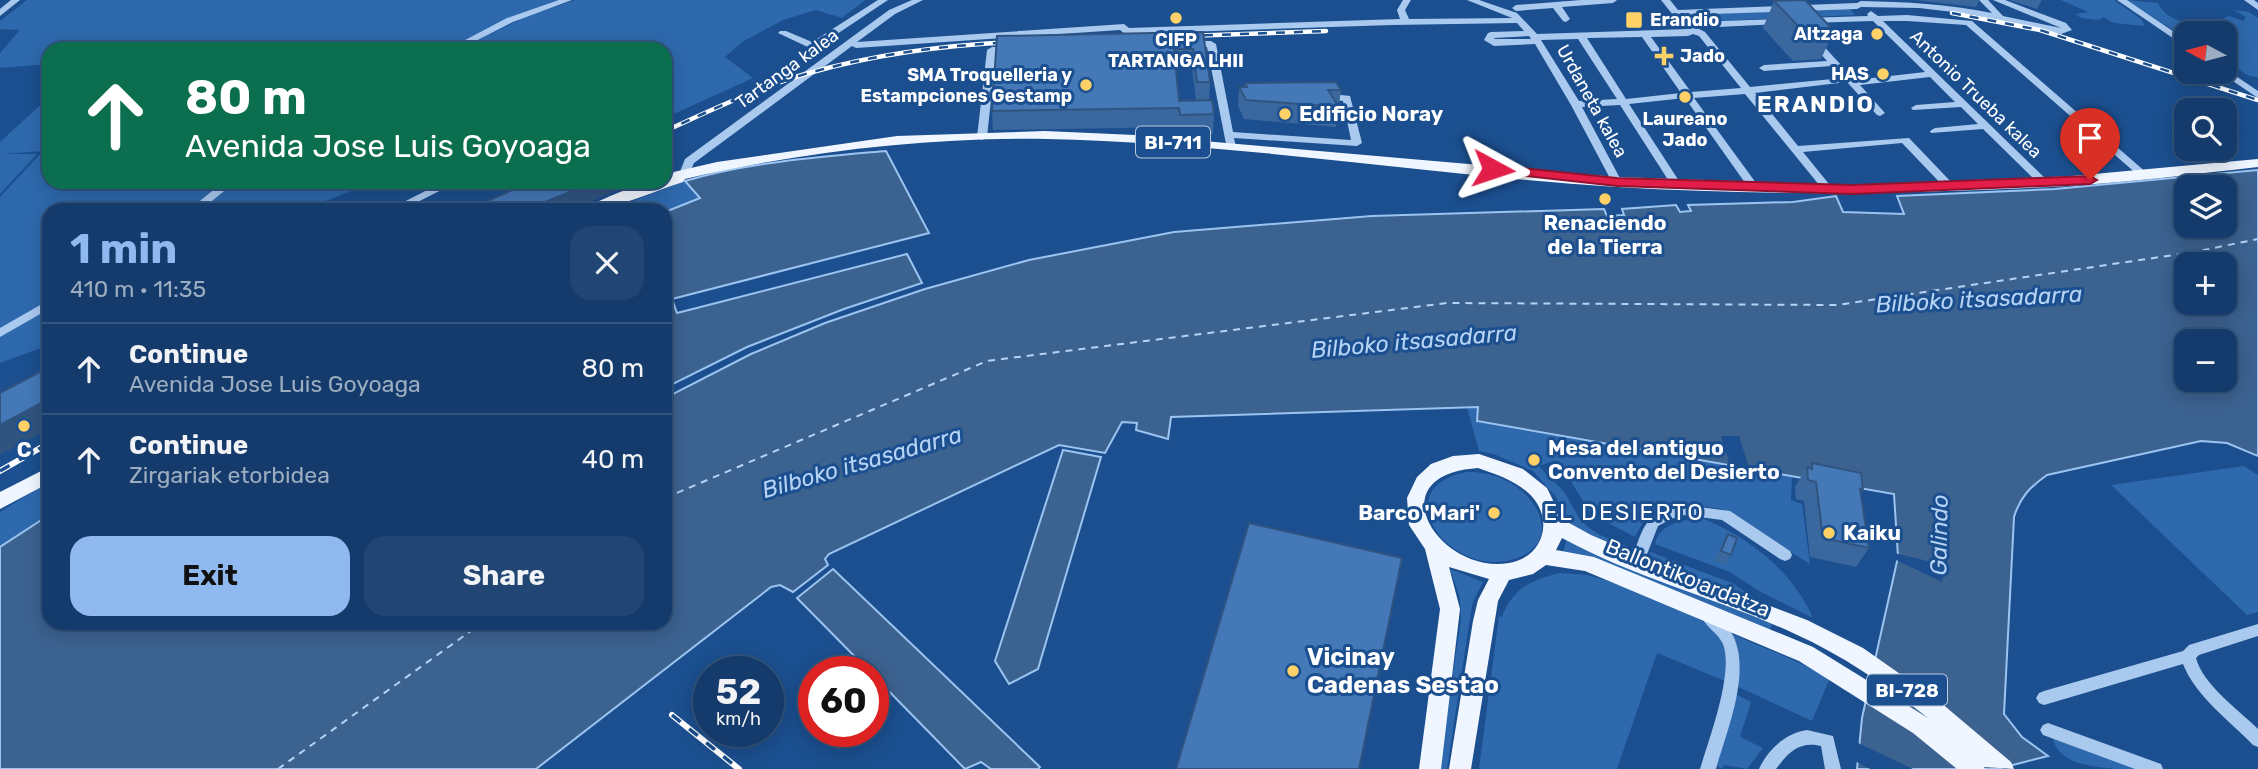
<!DOCTYPE html>
<html lang="en">
<head>
<meta charset="utf-8">
<style>
	:root { --surface:#143b6b; --page:#214673; --text:#f1f3f6; --muted:#9dadc1; --line:#33557e; --accent:#90b9f0 }
	body { margin:0; font-family:Rubik,sans-serif; background:var(--page); color:var(--text); height:100vh; display:flex; flex-direction:column; font-size:26px; white-space:nowrap }
	* { box-sizing:border-box; margin:0 }
	p { font-size:23px; color:var(--muted) }
	.icon { flex:none; width:38px; height:38px; fill:none; stroke:currentColor; stroke-width:2; stroke-linecap:round; stroke-linejoin:round }
	.map { position:relative; flex:1; overflow:hidden }
	.panel { position:absolute; left:42px; top:203px; width:630px; height:427px; display:flex; flex-direction:column; background:var(--surface); border-radius:21px; box-shadow:0 4px 18px #0003,0 0 0 2px var(--line) }
	.panel>* { flex:none }
	.hud { position:absolute; left:42px; top:42px; width:630px; height:147px; border-radius:21px; box-shadow:0 4px 18px #0003,0 0 0 2px var(--line); background:#0b6e4f; color:#fff; overflow:hidden }
	.needle { width:46px; rotate:277deg }
	.tools { position:absolute; left:2174px; top:21px; display:grid; gap:14px }
	.tools a { display:grid; place-items:center; width:63px; height:63px; border-radius:14px; background:var(--surface); box-shadow:0 4px 18px #0003,0 0 0 2px var(--line); font-size:35px }
	.speed { position:absolute; left:693px; top:656px; display:flex; gap:14px; font-size:35px; font-weight:700; text-align:center }
	.speed>* { display:grid; place-content:center; width:91px; height:91px; border-radius:50%; background:var(--surface); box-shadow:0 4px 18px #0003,0 0 0 2px var(--line); line-height:1 }
	.speed small { font-size:18px; font-weight:400 }
	.speed .limit { border:10px solid #d22; background:#fff; color:#111 }
	.pin { position:absolute; display:grid; place-items:center; width:60px; height:60px; color:#fff; margin:-72px -30px; border-radius:50% 50% 50% 0; rotate:-45deg; box-shadow:0 0 7px #0007 }
	.pin .icon { rotate:45deg }
	.me { position:absolute; width:77px; margin:-38px; rotate:95deg; stroke-linejoin:round; filter:drop-shadow(0 0 5px #0008) }
	.turn { display:flex; align-items:center; gap:24px; height:147px; padding:0 28px; font-size:32px }
	.turn .icon { width:91px; height:91px; stroke-width:2.5 }
	.turn b { display:block; font-size:49px; line-height:60px }
	.round { display:grid; place-items:center; flex:none; width:74px; height:74px; border-radius:21px; background:var(--page) }
	.headline { display:flex; align-items:center; justify-content:space-between; height:119px; padding:0 28px }
	h1 { font-size:42px; font-weight:700; line-height:52px; color:var(--accent) }
	.primary-button { display:flex; gap:14px; margin-top:auto; padding:14px 28px }
	.primary-button a { flex:1; height:80px; border-radius:21px; background:var(--accent); color:#111; font-size:28px; font-weight:700; line-height:80px; text-align:center }
	.primary-button a+a { background:var(--page); color:var(--text) }
	ul { padding:0; list-style:none }
	li { display:flex; align-items:center; gap:21px; height:91px; padding:0 28px; border-top:2px solid var(--line) }
	li div { flex:1 }
	li b { display:block; font-size:26px }
	li em { font-style:normal }
	.map>svg:first-child { display:block }
	.green { fill:#2e69ad }
	.water { fill:#3c6290; stroke:#9cc4f0; stroke-width:2; fill-rule:evenodd }
	.pier { fill:#1b4f8f }
	.lines { fill:none; stroke-linecap:round; stroke-linejoin:round }
	.ferry { stroke:#b5d3f5; stroke-width:2; stroke-dasharray:7 6; stroke-linecap:butt }
	.minor { fill:#a9c9ee; fill-rule:evenodd }
	.major { fill:#f0f6ff; fill-rule:evenodd }
	.rail-far1-casing { stroke:#fff; stroke-width:4.5 }
	.rail-casing { stroke:#fff; stroke-width:6 }
	.rail-far1 { stroke:#1b4f8f; stroke-width:2.5; stroke-dasharray:9; stroke-linecap:butt }
	.rail { stroke:#1b4f8f; stroke-width:3.5; stroke-dasharray:11; stroke-linecap:butt }
	.wall { fill:#3a679d; fill-rule:evenodd }
	.shaded-wall { fill:#305480 }
	.building { fill:#4478b7; stroke:#305480; stroke-width:2 }
	.route { fill:#e11d48; stroke:#92132f; stroke-width:2 }
	.poi-dot { fill:#ffd166; stroke:#1b4f8f; stroke-width:2.5 }
	.labels { text-anchor:middle; stroke-width:6; stroke-linejoin:round; paint-order:stroke }
	.far-poi-label { font-size:18px; font-weight:bold; fill:#fff; stroke:#1b4f8f; text-anchor:end }
	.far-street-label { font-size:18px; fill:#fff; stroke:#1b4f8f }
	.shield { fill:#1b4f8f; stroke:#bbcadd; stroke-width:2 }
	.shield-label { font-size:19px; font-weight:bold; fill:#fff }
	.poi-label { font-size:21px; font-weight:bold; fill:#fff; stroke:#1b4f8f; text-anchor:start }
	.street-label { font-size:21px; fill:#fff; stroke:#1b4f8f }
	.far-district-label { font-size:23px; font-weight:bold; letter-spacing:2px; fill:#fff; stroke:#1b4f8f }
	.water-label { font-size:23px; font-style:italic; fill:#b5d3f5; stroke:#1b4f8f }
	.neighbourhood-label { font-size:23px; letter-spacing:2px; fill:#fff; stroke:#1b4f8f }
	.near-poi-label { font-size:24px; font-weight:bold; fill:#fff; stroke:#1b4f8f; text-anchor:start }
</style>
</head>
<body>
<div class="map">
<svg width="2258" height="769" viewBox="0 0 2258 769">
	<rect width="100%" height="100%" fill="#1b4f8f"/>
	<g class="green">
		<polygon points="27,0 564,0 512,17 447,49 49,49 49,64 0,68 0,53 20,30 0,29 0,21"/>
		<polygon points="575,0 865,0 842,18 816,10 783,20 742,42 725,57 753,78 665,118 665,49 459,49 526,17"/>
		<polygon points="2061,0 2114,0 2141,19 2145,26 2114,23 2103,17 2099,20 2081,18 2075,14 2088,12"/>
		<path d="M2126,0L2158,3C2168,24 2198,25 2218,33H2178Z"/>
		<polygon points="1848,6 1855,15 1693,22 1682,14"/>
		<path d="M2234,10L2249,12L2258,18V77C2248,78 2237,69 2232,61L2224,60V36L2228,38L2231,34L2223,28L2226,24L2222,19L2229,16L2243,21L2246,17Z"/>
		<polygon points="49,97 49,182 375,182 302,210 49,210 49,345 0,363 0,197 43,151 4,154 37,154 0,194 0,142"/>
		<polygon points="685,181 700,198 665,212 665,210 609,210"/>
		<polygon points="1467,407 1479,407 1477,421 1792,476 1791,500 1802,504 1810,564 1721,509 1683,503 1659,508 1644,520 1635,537 1591,514 1570,480 1550,462 1539,466 1565,493 1579,518 1588,527 1600,535 1628,546 1617,548 1577,529 1567,520 1556,497 1533,471 1494,454 1479,451"/>
		<polygon points="2244,466 2258,475 2258,612 2247,615 2111,485"/>
		<path d="M1466,472C1533,469 1576,548 1506,561C1445,572 1387,488 1466,472Z"/>
		<polygon points="49,482 49,515 0,547 0,512"/>
		<path d="M1704,519C1750,538 1793,572 1813,618L1759,591L1730,572L1655,544C1660,522 1686,519 1704,519Z"/>
		<polygon points="1567,537 1772,624 1770,630 1609,564 1563,553"/>
		<polygon points="1648,551 1734,584 1757,600 1751,601 1660,566"/>
		<polygon points="1450,569 1483,582 1473,602 1470,618 1447,769 1438,769 1461,620 1460,598"/>
		<path d="M1560,573C1569,574 1578,574 1587,575C1611,580 1706,616 1720,634C1729,646 1725,667 1725,681L1657,653L1617,769H1479L1499,616L1502,617C1513,588 1531,580 1560,573Z"/>
		<path d="M1732,634C1765,649 1798,660 1830,678L1812,721L1734,685L1737,648Z"/>
		<polygon points="1732,692 1751,702 1740,737 1763,748 1747,769 1725,765 1721,769 1717,766"/>
		<path d="M2053,735L2136,769C2110,769 2054,769 2053,735Z"/>
	</g>
	<g class="water">
		<path d="M886,151L929,233L672,299L677,313L907,254L922,283L844,309L747,347L665,388V212L700,198L685,181C750,162 819,157 886,151Z"/>
		<path d="M2258,170V456L2227,443L2201,441L2047,475C2030,487 2020,497 2014,517L2004,714L2022,737L2048,756L1997,769H1857L1862,718L1898,557L1894,494L1477,421L1478,407L1171,417L1168,439L1136,430L1137,423L1122,422L1105,453L1059,445L829,554L825,559L828,565L793,592L780,585L771,587L536,769H0V547L49,515V623H665V398L751,354L825,323L925,289L1029,260L1174,232L1372,216L1604,209L1607,216L1624,215L1622,209L1676,205L1680,212L1691,211L1688,205L1793,202L1836,196L1843,212L1904,214L1897,196L2055,189ZM2186,187H2224V226H2186ZM2186,264H2224V303H2186ZM2186,341H2224V380H2186Z"/>
		<polygon points="1063,450 1101,457 1038,669 1009,684 995,661"/>
		<polygon points="833,569 1040,767 1038,769 991,769 981,762 965,769 873,675 873,672 870,672 797,598"/>
	</g>
	<g class="pier">
		<polygon points="1721,436 1739,436 1749,468 1730,465"/>
		<polygon points="1894,553 1944,565 1942,582 1894,559"/>
		<polygon points="1856,742 1913,769 1870,769 1855,761"/>
	</g>
	<g class="lines">
		<g class="ferry">
			<polyline points="665,498 987,361 1447,303 1837,305 2194,252 2258,239"/>
			<polyline points="278,769 482,623"/>
		</g>
		<g class="minor">
			<polygon points="11,0 20,0 0,16 0,9"/>
			<polygon points="559,0 572,0 513,22 460,49 448,49 507,18"/>
			<polygon points="878,0 888,0 816,48 810,48 778,33 780,31 786,31 812,42"/>
			<path d="M912,0H923L895,14L857,42L1124,24L1129,28L1400,19L1397,10L1403,0H1411L1405,10L1409,19L1512,18L1467,0H1479L1517,13L1537,34L1688,29V27L1681,25L1661,0H1670L1678,10L1857,3L1861,1C1905,2 1948,4 1992,13L1979,0H1988L2003,16L2061,28L1993,0H2005L2066,23L2072,30L2061,34L1970,14L1919,8L1861,7L1857,9L1682,15L1687,21L1693,22L1783,19L1784,21L1780,24L1697,28L1705,32L1750,87L1843,78L1832,66L1764,71L1759,68L1764,65L1827,61L1809,41L1814,38L1817,39L1855,80L1925,72L1873,21L1808,23L1804,20L1805,18L1868,16L1867,14L1871,11L1878,16L1907,15L1972,21L2148,174L2143,177L2139,176L1966,25L1907,21H1883L2048,181V185H2040L1983,129L1931,133L1930,131L1935,128L1978,124L1961,107L1913,110L1911,108L1916,105L1955,102L1930,77L1860,85L1885,113L1880,116L1877,115L1847,82L1755,93L1798,146L1909,138L1954,185L1955,187L1954,189H1946L1902,143L1803,152L1833,189L1832,191H1824L1745,94L1694,98L1756,183V187H1748L1685,98L1629,104L1681,184L1676,187L1672,186L1620,105L1582,107L1622,182L1621,184H1613L1571,105L1535,44L1494,46L1484,40L1488,33L1491,32L1524,31L1517,23L1392,25L1125,34L1120,30L856,48L852,46L694,163L688,176H680L679,174L685,159L889,10ZM1693,34L1699,36L1741,88L1691,92L1651,37L1688,36ZM1529,36L1531,39H1494L1495,38ZM1642,37L1681,93L1626,99L1587,38ZM1578,39L1617,99L1579,101L1541,40Z"/>
			<polygon points="1581,0 1617,0 1613,3 1562,7 1570,19 1566,22 1563,21 1553,8 1516,11 1512,8 1516,5"/>
			<polygon points="2117,0 2127,0 2186,40 2186,47"/>
			<polygon points="2244,0 2254,0 2258,3 2258,10"/>
			<polygon points="1211,41 1216,44 1233,132 1351,140 1343,101 1321,98 1321,94 1324,93 1350,96 1362,143 1357,146 1234,138 1236,147 1231,150 1227,149 1207,47 1191,47 1186,44 1191,41"/>
			<polygon points="992,47 1012,47 1017,50 1012,53 996,53 987,137 982,140 977,137 987,50"/>
			<polygon points="2224,68 2258,91 2258,98 2221,73 2224,72"/>
			<polygon points="223,182 235,182 201,210 189,210"/>
			<polygon points="443,182 457,182 402,210 388,210"/>
			<polygon points="49,300 49,309 0,337 0,328"/>
			<path d="M1684,505L1730,511L1790,551L1792,555L1790,559L1785,561L1780,559L1722,520L1684,515L1671,519L1658,526L1642,567L1637,569L1632,567L1630,563C1645,526 1641,515 1684,505Z"/>
			<path d="M1709,612C1716,614 1721,620 1726,625C1757,661 1727,729 1716,769H1700C1709,739 1734,673 1723,644C1718,633 1707,628 1702,618L1704,614Z"/>
			<path d="M2258,624V636L2199,655L2196,658C2203,685 2239,710 2258,729V747L2253,745C2229,720 2196,697 2183,664L2044,705L2039,703L2036,698L2039,693L2044,691L2183,651L2189,645Z"/>
			<polygon points="2048,723 2161,764 2163,769 2135,769 2043,735 2040,730 2043,725"/>
			<path d="M1807,730L1833,736L1841,769H1825L1821,746C1799,741 1789,752 1776,769H1759C1768,749 1786,733 1807,730Z"/>
		</g>
		<g class="major">
			<path d="M1045,131L1135,135L1617,177L1852,185L2072,176L2258,159V167C2195,174 2132,182 2068,186C1918,194 1767,196 1617,187C1427,175 1237,143 1047,139C929,137 800,152 685,179L683,182C652,192 614,210 583,210L586,207C611,196 637,182 665,182V174L717,162L897,136Z"/>
			<path d="M1479,454L1523,469L1547,488L1562,519L1591,535L1652,561L1807,620L1863,648L1940,702L2011,762L2014,769L1984,767L1985,769H1957L1913,733L1799,661L1585,571L1546,565L1533,574L1509,580L1498,601L1471,769H1449L1473,621L1478,600L1489,579L1449,567L1460,609L1441,769H1419L1440,609L1425,549L1409,525L1407,498L1417,477L1431,464L1453,456ZM1478,468C1498,475 1520,482 1534,499C1554,525 1540,558 1509,563C1440,575 1375,475 1478,468ZM1562,538C1635,578 1717,598 1793,633C1842,655 1886,685 1928,718L1813,647L1594,557L1556,550Z"/>
			<polygon points="49,467 49,483 0,509 0,492"/>
		</g>
		<defs>
			<g id="rail-far1">
				<polyline points="1952,13 2040,30 2258,100"/>
				<polyline points="1186,36 1326,31"/>
				<path d="M665,131C712,110 759,87 809,73C876,54 945,45 1015,42"/>
			</g>
			<g id="rail">
				<polyline points="0,471 49,443"/>
				<polyline points="672,715 739,769"/>
			</g>
		</defs>
		<use href="#rail-far1" class="rail-far1-casing"/>
		<use href="#rail" class="rail-casing"/>
		<use href="#rail-far1" class="rail-far1"/>
		<use href="#rail" class="rail"/>
	</g>
	<g class="wall">
		<polygon points="1915,0 1980,0 1976,7"/>
		<polygon points="2009,0 2042,0 2037,9"/>
		<polygon points="1774,1 1834,31 1821,59 1793,61 1763,28"/>
		<path d="M1203,32L1210,82L1209,100L1214,114L1213,134L1179,135L1178,127L993,130L992,111ZM1176,68H1192L1196,101H1179Z"/>
		<polygon points="1245,83 1341,90 1336,127 1244,119 1238,106 1239,87 1244,87"/>
		<polygon points="1812,463 1863,490 1861,493 1869,548 1856,567 1810,557 1804,501 1796,499 1795,487 1807,467 1809,468"/>
		<polygon points="1728,534 1731,555 1725,565 1715,561 1722,544"/>
	</g>
	<g class="shaded-wall">
		<polygon points="595,182 640,183 623,188 569,210 525,210"/>
		<polygon points="49,399 49,429 0,455 0,425"/>
	</g>
	<g class="building">
		<polygon points="1805,0 1834,31 1805,33 1774,1"/>
		<polygon points="1203,32 1210,82 1197,82 1193,49 1174,49 1179,101 1212,100 1214,114 1180,115 1179,108 992,111 997,36"/>
		<polygon points="1336,82 1341,90 1328,90 1339,107 1246,100 1239,87 1247,87 1245,83"/>
		<polygon points="531,182 595,182 525,210 491,210 485,202"/>
		<polygon points="49,367 49,399 0,425 0,393"/>
		<polygon points="1812,463 1861,473 1863,490 1860,489 1869,548 1823,538 1816,482 1808,480 1807,467 1812,469"/>
		<polygon points="1249,523 1402,558 1359,769 1176,769"/>
		<polygon points="1728,534 1737,538 1731,555 1721,551"/>
	</g>
	<polygon class="route" points="1493,165 1617,178 1852,185 2090,176 2097,180 2090,184 1852,194 1617,186 1489,172 1489,166"/>
	<g class="poi-dot">
		<circle cx="1176" cy="18" r="7"/>
		<rect x="1625" y="11" width="18" height="18" rx="3.5"/>
		<circle cx="1877" cy="34" r="7"/>
		<path d="M1660.5 45.5h7v7h7v7h-7v7h-7v-7h-7v-7h7z"/>
		<circle cx="1883" cy="74" r="7"/>
		<circle cx="1086" cy="85" r="7"/>
		<circle cx="1685" cy="97" r="7"/>
		<circle cx="1285" cy="114" r="7"/>
		<circle cx="1605" cy="199" r="7"/>
		<circle cx="24" cy="426" r="7"/>
		<circle cx="1534" cy="460" r="7"/>
		<circle cx="1494" cy="513" r="7"/>
		<circle cx="1829" cy="533" r="7"/>
		<circle cx="1293" cy="671" r="7"/>
	</g>
	<g class="labels">
		<g class="far-poi-label">
			<text x="1650" y="26" text-anchor="start">Erandio</text>
			<text x="1863" y="40">Altzaga</text>
			<text x="1176" y="46" text-anchor="middle">CIFP<tspan x="1176" dy="21">TARTANGA LHII</tspan></text>
			<text x="1680" y="62" text-anchor="start">Jado</text>
			<text x="1869" y="80">HAS</text>
			<text x="1072" y="81">SMA Troquelleria y<tspan x="1072" dy="21">Estampciones Gestamp</tspan></text>
			<text x="1685" y="125" text-anchor="middle">Laureano<tspan x="1685" dy="21">Jado</tspan></text>
		</g>
		<g class="far-street-label">
			<text transform="translate(787 69) rotate(-36)" y="6">Tartanga kalea</text>
			<text transform="translate(1976 94) rotate(44)" y="6">Antonio Trueba kalea</text>
			<text transform="translate(1592 101) rotate(61)" y="6">Urdaneta kalea</text>
		</g>
		<g class="shield">
			<rect x="1136" y="126.5" width="74" height="31" rx="5"/>
			<rect x="1867" y="674.5" width="80" height="31" rx="5"/>
		</g>
		<g class="shield-label">
			<text x="1173" y="149">BI-711</text>
			<text x="1907" y="697">BI-728</text>
		</g>
		<g class="poi-label">
			<text x="1299" y="121">Edificio Noray</text>
			<text x="1605" y="230" text-anchor="middle">Renaciendo<tspan x="1605" dy="24">de la Tierra</tspan></text>
			<text x="1548" y="455">Mesa del antiguo<tspan x="1548" dy="24">Convento del Desierto</tspan></text>
			<text x="24" y="457" text-anchor="middle">C</text>
			<text x="1480" y="520" text-anchor="end">Barco 'Mari'</text>
			<text x="1843" y="540">Kaiku</text>
		</g>
		<g class="street-label">
			<text transform="translate(1688 578) rotate(22)" y="7">Ballontiko ardatza</text>
		</g>
		<g class="far-district-label">
			<text x="1816" y="112">ERANDIO</text>
		</g>
		<g class="water-label">
			<text transform="translate(1979 299) rotate(-3)" y="8">Bilboko itsasadarra</text>
			<text transform="translate(1414 341) rotate(-5)" y="8">Bilboko itsasadarra</text>
			<text transform="translate(862 462) rotate(-16)" y="8">Bilboko itsasadarra</text>
			<text transform="translate(1939 535) rotate(-89)" y="8">Galindo</text>
		</g>
		<g class="neighbourhood-label">
			<text x="1624" y="520">EL DESIERTO</text>
		</g>
		<g class="near-poi-label">
			<text x="1307" y="665">Vicinay<tspan x="1307" dy="28">Cadenas Sestao</tspan></text>
		</g>
	</g>
</svg>
<div class="tools">
<a><svg class="needle" viewBox="-14 -14 28 28"><path d="M0-13l5 13h-10z" fill="#e53935"/><path d="M0 13l5-13h-10z" fill="#9dadc1"/></svg></a>
<a><svg class="icon" aria-label="search" viewBox="0 0 24 24"><circle cx="10" cy="10" r="6"/><path d="M15 15l6 6"/></svg></a>
<a><svg class="icon" aria-label="layers" viewBox="0 0 24 24"><path d="M12 4l9 5-9 5-9-5zM3 14l9 5 9-5"/></svg></a>
<a>+</a>
<a>−</a>
</div>
<div class="speed"><div>52<small>km/h</small></div><div class="limit">60</div></div>
<div class="pin" style="left:2090px;top:180px;background:#d93025"><svg class="icon" aria-label="arrive" viewBox="0 0 24 24"><path d="M6 21V4h12l-3 4 3 4H6"/></svg></div>
<svg class="me" style="left:1493px;top:169px" viewBox="-20 -20 40 40"><path d="M0-17L14 15 0 8-14 15z" fill="#e11d48" stroke="#fff" stroke-width="4"/></svg>
<div class="hud">
<div class="turn"><svg class="icon" aria-label="ahead" viewBox="0 0 24 24"><path d="M12 20V5M6 11l6-6 6 6"/></svg><div><b>80 m</b>Avenida Jose Luis Goyoaga</div></div>
</div>
<section class="panel">
<div class="headline"><div><h1>1 min</h1><p>410 m · 11:35</p></div><a class="round"><svg class="icon" aria-label="close" viewBox="0 0 24 24"><path d="M6 6l12 12M18 6L6 18"/></svg></a></div>
<ul>
<li><svg class="icon" aria-label="ahead" viewBox="0 0 24 24"><path d="M12 20V5M6 11l6-6 6 6"/></svg><div><b>Continue</b><p>Avenida Jose Luis Goyoaga</p></div><em>80 m</em></li>
<li><svg class="icon" aria-label="ahead" viewBox="0 0 24 24"><path d="M12 20V5M6 11l6-6 6 6"/></svg><div><b>Continue</b><p>Zirgariak etorbidea</p></div><em>40 m</em></li>
</ul>
<div class="primary-button"><a>Exit</a><a>Share</a></div>
</section>
</div>
</body>
</html>
